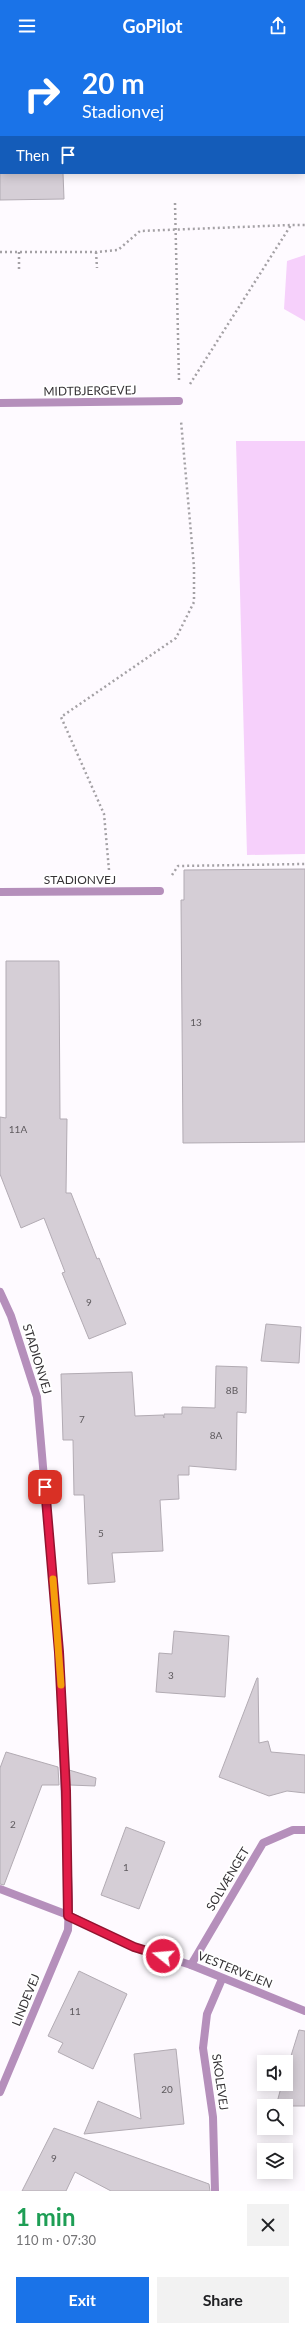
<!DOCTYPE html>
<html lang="en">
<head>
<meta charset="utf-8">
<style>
	:root { --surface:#fff; --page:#f2f2f2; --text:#202124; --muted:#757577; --accent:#1a73e8 }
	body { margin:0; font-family:Lato,sans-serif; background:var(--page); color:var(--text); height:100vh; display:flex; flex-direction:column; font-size:15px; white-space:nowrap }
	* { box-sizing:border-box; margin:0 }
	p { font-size:13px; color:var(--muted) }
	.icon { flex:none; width:22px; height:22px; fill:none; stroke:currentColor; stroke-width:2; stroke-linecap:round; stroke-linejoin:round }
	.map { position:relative; height:2139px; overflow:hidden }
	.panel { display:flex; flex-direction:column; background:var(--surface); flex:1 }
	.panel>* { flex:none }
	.top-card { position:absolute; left:0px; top:0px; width:305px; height:122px; box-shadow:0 2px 10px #0003; background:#1a73e8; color:#fff; overflow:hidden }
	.controls { position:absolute; left:257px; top:2003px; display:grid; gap:8px }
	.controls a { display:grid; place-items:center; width:36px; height:36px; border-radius:0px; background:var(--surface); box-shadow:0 2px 10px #0003; font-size:20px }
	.pin { position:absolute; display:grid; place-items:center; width:34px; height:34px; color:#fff; margin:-17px; border-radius:8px; box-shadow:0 2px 6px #0006 }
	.me { position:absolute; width:44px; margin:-22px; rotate:287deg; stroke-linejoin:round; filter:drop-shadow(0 0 3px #0008) }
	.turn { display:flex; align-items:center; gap:14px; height:84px; padding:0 16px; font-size:18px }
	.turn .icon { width:52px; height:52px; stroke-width:2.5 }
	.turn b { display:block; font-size:28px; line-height:34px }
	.then { display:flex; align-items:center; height:38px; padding:0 16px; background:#0003; gap:8px; font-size:15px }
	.round { display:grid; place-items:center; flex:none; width:42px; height:42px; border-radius:0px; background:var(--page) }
	.headline { display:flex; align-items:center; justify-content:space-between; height:68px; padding:0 16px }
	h1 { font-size:24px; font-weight:700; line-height:30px; color:#1e9e55 }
	.action { display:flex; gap:8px; margin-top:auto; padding:8px 16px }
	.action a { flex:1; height:46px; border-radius:0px; background:var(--accent); color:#fff; font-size:16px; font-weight:700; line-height:46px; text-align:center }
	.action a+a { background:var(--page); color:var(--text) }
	header { display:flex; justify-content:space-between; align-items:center; height:52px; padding:0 16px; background:var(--accent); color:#fff; font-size:18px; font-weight:700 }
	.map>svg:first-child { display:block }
	.green { fill:#f6d0fb }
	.building { fill:#d5ced6; stroke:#b2abb3 }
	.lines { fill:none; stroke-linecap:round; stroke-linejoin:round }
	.path { stroke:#a4a1a5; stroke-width:2.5; stroke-dasharray:2 3; stroke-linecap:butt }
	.minor { stroke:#b58fbb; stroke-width:8 }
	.tertiary { stroke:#b58fbb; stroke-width:8 }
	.route-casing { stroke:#92132f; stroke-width:10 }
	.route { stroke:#e11d48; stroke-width:7 }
	.slow { stroke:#f59e0b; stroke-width:7 }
	.labels { text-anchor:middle; stroke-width:3.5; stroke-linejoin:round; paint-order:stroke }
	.number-label { font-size:10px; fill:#5e5a5e }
	.street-label { font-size:12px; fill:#363336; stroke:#fff }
</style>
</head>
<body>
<header><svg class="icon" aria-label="menu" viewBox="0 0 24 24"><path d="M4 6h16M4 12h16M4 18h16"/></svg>GoPilot<svg class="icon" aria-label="share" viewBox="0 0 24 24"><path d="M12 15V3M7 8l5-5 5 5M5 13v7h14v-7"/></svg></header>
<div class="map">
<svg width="305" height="2139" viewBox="0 0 305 2139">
	<rect width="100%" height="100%" fill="#fefaff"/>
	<g class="green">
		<polygon points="305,203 305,269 284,257 287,209"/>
		<polygon points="236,389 305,389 305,802 247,803"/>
	</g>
	<g class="building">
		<polygon points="0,121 63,121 64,147 0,148"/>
		<polygon points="305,817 305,1090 183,1091 181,848 184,848 184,818"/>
		<polygon points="6,909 59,909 60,1067 67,1067 66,1141 71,1141 97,1207 99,1206 126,1272 89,1287 62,1221 65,1220 44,1166 21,1176 0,1122 0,1065 6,1066"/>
		<polygon points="266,1272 301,1275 299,1311 261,1309"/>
		<polygon points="216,1314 247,1315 246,1361 237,1360 236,1418 189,1414 189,1423 178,1423 179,1447 160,1448 163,1499 112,1501 115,1530 88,1532 84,1443 74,1443 73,1388 63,1388 61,1322 132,1320 135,1364 163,1363 164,1366 164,1362 182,1362 182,1355 215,1356"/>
		<polygon points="174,1579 229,1584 225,1645 156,1640 159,1601 172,1602"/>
		<polygon points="257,1626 258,1626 259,1691 268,1689 271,1700 305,1703 305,1741 287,1739 269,1744 219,1725"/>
		<polygon points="6,1700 58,1715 59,1733 42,1733 4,1833 0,1832 0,1716"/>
		<polygon points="69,1718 96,1726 95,1734 70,1733"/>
		<polygon points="126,1775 165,1790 139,1857 101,1843"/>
		<polygon points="79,1919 127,1942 93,2017 58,2000 63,1991 48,1984"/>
		<polygon points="299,1978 305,1979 305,2054 276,2054 282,2032 286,2032 286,2020"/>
		<polygon points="176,1997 184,2072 84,2082 98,2049 141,2067 134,2002"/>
		<polygon points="54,2076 209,2132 210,2139 111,2139 75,2120 66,2139 22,2139"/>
	</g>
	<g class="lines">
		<g class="path">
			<polyline points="175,151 179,328"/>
			<polyline points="0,200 96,200 118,198 140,179 291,173"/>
			<polyline points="19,200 19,217"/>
			<polyline points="96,200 97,216"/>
			<polyline points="190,332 291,173 305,173"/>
			<polyline points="109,818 104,762 61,665 176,586 194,550 194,515 181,369"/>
			<polyline points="172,823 178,814 305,812"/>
		</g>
		<g class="minor">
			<polyline points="0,351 179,349"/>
			<polyline points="0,840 160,839"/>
			<polyline points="0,1240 11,1264 37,1345 59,1600 69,1849 68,1878 0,2040"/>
			<polyline points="191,1913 263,1791 293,1778 305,1778"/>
			<polyline points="215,2139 213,2065 203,1996 207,1962 222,1927"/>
		</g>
		<polyline class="tertiary" points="0,1837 68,1863 134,1895 191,1913 305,1959"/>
	</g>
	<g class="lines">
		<defs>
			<polyline id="route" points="45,1435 59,1600 66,1739 68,1864 134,1895 163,1904"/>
		</defs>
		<use href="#route" class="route-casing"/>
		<use href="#route" class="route"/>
		<polyline class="slow" points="53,1527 61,1633"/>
	</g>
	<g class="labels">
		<g class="number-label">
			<text x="196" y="974">13</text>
			<text x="18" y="1081">11A</text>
			<text x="89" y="1254">9</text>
			<text x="232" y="1342">8B</text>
			<text x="82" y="1371">7</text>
			<text x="216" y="1387">8A</text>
			<text x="101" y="1485">5</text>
			<text x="171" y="1627">3</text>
			<text x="13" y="1776">2</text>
			<text x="126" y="1819">1</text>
			<text x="75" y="1963">11</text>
			<text x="167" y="2041">20</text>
			<text x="54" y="2110">9</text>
		</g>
		<g class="street-label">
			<text transform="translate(90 339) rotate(-1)" y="4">MIDTBJERGEVEJ</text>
			<text x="80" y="832">STADIONVEJ</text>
			<text transform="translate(37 1307) rotate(73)" y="4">STADIONVEJ</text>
			<text transform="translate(228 1827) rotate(-59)" y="4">SOLVÆNGET</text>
			<text transform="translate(235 1918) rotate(22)" y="4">VESTERVEJEN</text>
			<text transform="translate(26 1948) rotate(-68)" y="4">LINDEVEJ</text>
			<text transform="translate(220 2030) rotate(82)" y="4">SKOLEVEJ</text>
		</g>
	</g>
</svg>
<div class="controls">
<a><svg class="icon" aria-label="sound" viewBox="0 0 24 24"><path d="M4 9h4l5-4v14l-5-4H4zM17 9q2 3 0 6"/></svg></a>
<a><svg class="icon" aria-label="search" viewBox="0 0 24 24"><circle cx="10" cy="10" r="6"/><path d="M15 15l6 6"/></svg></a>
<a><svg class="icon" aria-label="layers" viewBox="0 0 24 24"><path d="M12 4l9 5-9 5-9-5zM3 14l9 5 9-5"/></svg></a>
</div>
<div class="pin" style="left:45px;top:1435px;background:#d93025"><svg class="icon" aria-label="arrive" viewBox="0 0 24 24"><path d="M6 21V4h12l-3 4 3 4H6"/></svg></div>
<svg class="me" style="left:163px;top:1904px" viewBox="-20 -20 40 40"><circle r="17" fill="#e11d48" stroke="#fff" stroke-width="3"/><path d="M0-11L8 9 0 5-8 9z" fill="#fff"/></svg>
<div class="top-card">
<div class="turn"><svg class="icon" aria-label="right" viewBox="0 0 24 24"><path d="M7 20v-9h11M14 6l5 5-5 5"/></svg><div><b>20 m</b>Stadionvej</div></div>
<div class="then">Then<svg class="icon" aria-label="arrive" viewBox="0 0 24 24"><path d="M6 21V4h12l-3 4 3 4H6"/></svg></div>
</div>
</div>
<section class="panel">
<div class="headline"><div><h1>1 min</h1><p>110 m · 07:30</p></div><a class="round"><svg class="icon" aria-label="close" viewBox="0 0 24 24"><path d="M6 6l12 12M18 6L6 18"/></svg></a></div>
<div class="action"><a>Exit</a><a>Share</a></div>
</section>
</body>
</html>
